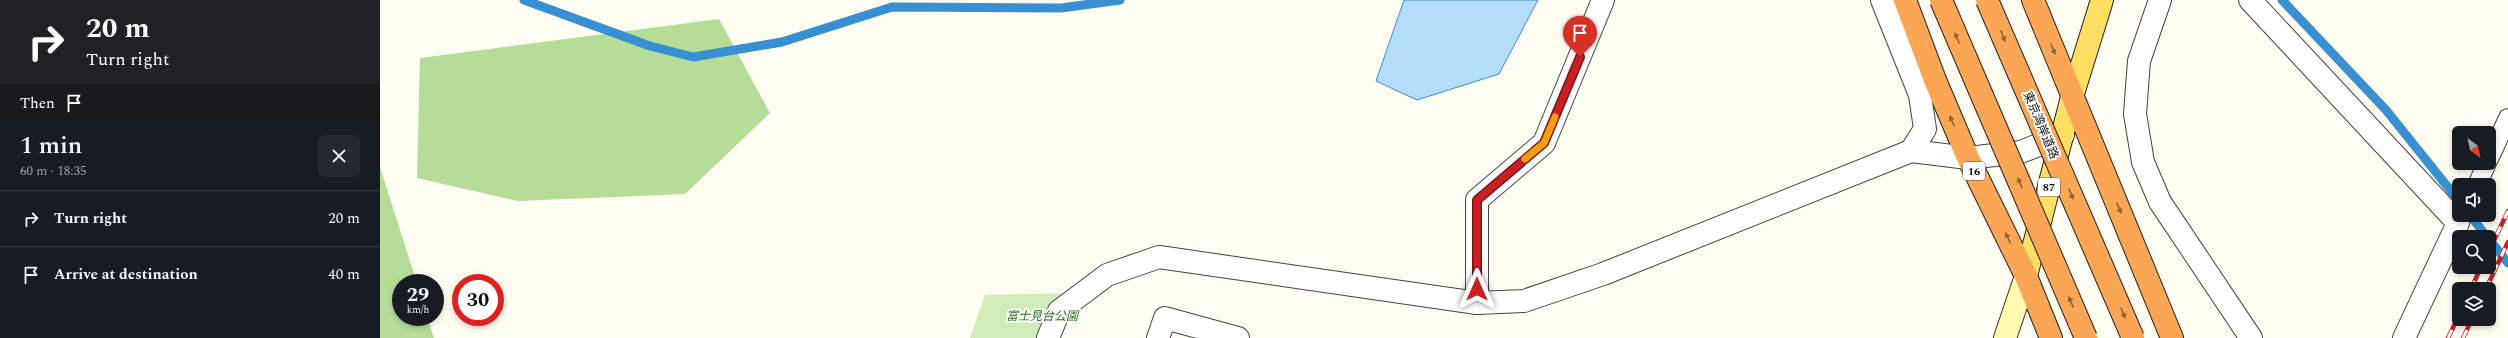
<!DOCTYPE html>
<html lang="en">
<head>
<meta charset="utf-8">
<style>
	:root { --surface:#171b24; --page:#242831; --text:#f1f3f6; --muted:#9ea1a6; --line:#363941 }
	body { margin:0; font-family:Spectral,"Noto Sans JP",serif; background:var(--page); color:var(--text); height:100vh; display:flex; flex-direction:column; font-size:15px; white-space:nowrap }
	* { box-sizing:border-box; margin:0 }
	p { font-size:13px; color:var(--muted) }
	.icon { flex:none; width:22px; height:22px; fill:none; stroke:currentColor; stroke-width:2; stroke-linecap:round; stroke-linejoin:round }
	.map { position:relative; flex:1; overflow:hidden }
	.panel { display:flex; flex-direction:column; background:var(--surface); width:380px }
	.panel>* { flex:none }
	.top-card { background:#202124; color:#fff; overflow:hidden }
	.needle { width:26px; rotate:147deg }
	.fabs { position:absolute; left:2072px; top:126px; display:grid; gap:8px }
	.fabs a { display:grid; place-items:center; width:44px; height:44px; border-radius:6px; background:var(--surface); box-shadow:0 2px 6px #0003; font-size:20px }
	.speed { position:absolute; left:12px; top:274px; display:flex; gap:8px; font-size:20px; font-weight:700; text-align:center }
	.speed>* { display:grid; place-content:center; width:52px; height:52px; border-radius:50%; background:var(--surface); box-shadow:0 2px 6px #0003; line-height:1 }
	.speed small { font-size:10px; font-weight:400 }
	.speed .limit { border:6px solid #d22; background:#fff; color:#111 }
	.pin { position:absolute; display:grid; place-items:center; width:34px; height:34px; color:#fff; margin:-41px -17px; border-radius:50% 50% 50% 0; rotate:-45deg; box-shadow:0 0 4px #0007 }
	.pin .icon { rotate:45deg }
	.me { position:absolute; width:44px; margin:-22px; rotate:0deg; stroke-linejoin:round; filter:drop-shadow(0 0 3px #0008) }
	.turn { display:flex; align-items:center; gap:14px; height:84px; padding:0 20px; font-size:18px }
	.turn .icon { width:52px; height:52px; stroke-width:2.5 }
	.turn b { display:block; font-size:28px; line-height:34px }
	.then { display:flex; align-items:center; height:38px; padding:0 20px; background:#0003; gap:8px; font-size:15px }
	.round { display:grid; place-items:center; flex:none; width:42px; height:42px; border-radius:6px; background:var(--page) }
	.summary { display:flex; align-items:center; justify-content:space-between; height:68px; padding:0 20px }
	h1 { font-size:24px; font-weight:600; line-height:30px }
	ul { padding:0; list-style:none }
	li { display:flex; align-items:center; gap:12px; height:56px; padding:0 20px; border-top:1px solid var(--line) }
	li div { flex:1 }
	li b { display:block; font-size:15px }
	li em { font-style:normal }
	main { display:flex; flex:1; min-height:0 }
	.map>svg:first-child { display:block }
	.green { fill:#d2ecb9 }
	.forest { fill:#b5dd98 }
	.water { fill:#b4ddf9; stroke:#3890d3 }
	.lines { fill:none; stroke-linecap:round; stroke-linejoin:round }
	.stream { stroke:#3890d3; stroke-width:9 }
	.lane-casing { stroke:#434343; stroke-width:20 }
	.street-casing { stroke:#434343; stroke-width:24 }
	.secondary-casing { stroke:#323232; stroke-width:24 }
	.primary-casing { stroke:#212121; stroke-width:24 }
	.highway-casing { stroke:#212121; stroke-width:24 }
	.lane { stroke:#fff; stroke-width:18 }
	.street { stroke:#fff; stroke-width:22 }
	.secondary { stroke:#fff9ad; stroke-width:22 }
	.primary { stroke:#fede63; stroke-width:22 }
	.highway { stroke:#faa655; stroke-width:22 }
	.rail-casing { stroke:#c72022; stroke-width:4.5 }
	.rail { stroke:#fff; stroke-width:3; stroke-dasharray:9; stroke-linecap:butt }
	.highway-bridge-casing { stroke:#212121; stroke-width:24; stroke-linecap:butt }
	.highway-bridge { stroke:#faa655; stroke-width:22 }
	.oneway { fill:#916236 }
	.route-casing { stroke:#811516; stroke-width:10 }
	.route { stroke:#c72022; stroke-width:7 }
	.slow { stroke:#f59e0b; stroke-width:7 }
	.labels { text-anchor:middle; stroke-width:4; stroke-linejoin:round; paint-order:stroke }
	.shield { fill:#fff; stroke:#585858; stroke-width:1 }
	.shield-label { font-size:11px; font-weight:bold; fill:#101010 }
	.street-label { font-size:12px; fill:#101010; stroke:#fff }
	.park-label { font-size:12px; font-style:italic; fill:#296b1c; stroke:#fff }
</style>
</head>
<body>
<main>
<section class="panel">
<div class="top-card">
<div class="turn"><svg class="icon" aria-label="right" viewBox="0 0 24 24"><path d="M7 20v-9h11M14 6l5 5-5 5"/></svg><div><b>20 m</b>Turn right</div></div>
<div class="then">Then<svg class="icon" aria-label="arrive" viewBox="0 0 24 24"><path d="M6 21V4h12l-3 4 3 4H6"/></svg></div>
</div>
<div class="summary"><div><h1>1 min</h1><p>60 m · 18:35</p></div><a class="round"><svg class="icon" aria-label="close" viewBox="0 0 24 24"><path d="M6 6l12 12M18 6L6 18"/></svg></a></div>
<ul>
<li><svg class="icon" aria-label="right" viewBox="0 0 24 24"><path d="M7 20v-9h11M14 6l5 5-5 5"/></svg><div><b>Turn right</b></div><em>20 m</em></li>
<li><svg class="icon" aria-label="arrive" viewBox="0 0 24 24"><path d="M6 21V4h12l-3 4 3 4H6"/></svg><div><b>Arrive at destination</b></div><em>40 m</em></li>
</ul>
</section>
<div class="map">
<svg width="2128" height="338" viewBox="0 0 2128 338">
	<rect width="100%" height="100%" fill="#fffdf2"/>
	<polygon class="green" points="702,293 680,338 590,338 605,295"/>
	<g class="forest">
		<polygon points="339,19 390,113 305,194 138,201 37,178 40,58"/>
		<polygon points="0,167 37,283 21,283 21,317 47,317 54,338 0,338"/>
	</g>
	<polygon class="water" points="1024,0 1158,0 1119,74 1037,100 996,81"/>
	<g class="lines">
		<g class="stream">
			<polyline points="144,0 270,46 313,57 402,42 512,7 681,8 740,0"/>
			<polyline points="1902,0 2006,110 2079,201"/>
			<polyline points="2090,215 2107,237"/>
			<polyline points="2109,239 2128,263"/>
		</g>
		<defs>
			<g id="lane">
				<polyline points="2109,159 2128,118"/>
				<polyline points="2097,185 2107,163"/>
			</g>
			<g id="street">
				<polyline points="1502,0 1540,95 1545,129 1531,151"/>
				<polyline points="1780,0 1759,61 1755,114 1763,162 1780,202 1871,338"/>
				<polyline points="1870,0 2078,223 2024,338"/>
				<polyline points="1097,303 1097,200 1164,143 1223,0"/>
				<polyline points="668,338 679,311 727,275 779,257 1097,303 1144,301 1223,274 1531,151 1588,158 1641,152 1683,135"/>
				<polyline points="778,338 785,318 858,338"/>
			</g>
			<polyline id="secondary" points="1625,338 1646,276"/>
			<polyline id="primary" points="1646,276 1692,97 1722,0"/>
			<g id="highway">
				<polyline points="1525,0 1555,80 1588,158 1646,276 1671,338"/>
				<polyline points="1653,0 1792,338"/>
			</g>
		</defs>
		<use href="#lane" class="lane-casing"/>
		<use href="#street" class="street-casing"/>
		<use href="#secondary" class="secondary-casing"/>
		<use href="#primary" class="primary-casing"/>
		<use href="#highway" class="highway-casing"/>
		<use href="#lane" class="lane"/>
		<use href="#street" class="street"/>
		<use href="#secondary" class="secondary"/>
		<use href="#primary" class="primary"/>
		<use href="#highway" class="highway"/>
		<defs>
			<g id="rail">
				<polyline points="2109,251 2128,211"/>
				<polyline points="2091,289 2101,267"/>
				<polyline points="2106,289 2128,242"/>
				<polyline points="2068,338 2079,315"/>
				<polyline points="2083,338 2092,319"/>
			</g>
		</defs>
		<use href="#rail" class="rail-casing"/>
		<use href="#rail" class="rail"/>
		<defs>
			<g id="highway-bridge">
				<polyline points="1561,0 1706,338"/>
				<polyline points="1607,0 1753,338"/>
			</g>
		</defs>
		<use href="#highway-bridge" class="highway-bridge-casing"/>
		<use href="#highway-bridge" class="highway-bridge"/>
	</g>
	<defs><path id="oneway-solid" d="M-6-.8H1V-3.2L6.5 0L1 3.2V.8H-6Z"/></defs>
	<g class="oneway">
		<use href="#oneway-solid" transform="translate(1623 36) rotate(67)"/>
		<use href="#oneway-solid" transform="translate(1577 38) rotate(-113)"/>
		<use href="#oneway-solid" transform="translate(1673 49) rotate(68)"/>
		<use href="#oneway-solid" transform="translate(1572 121) rotate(-113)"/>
		<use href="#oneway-solid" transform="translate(1640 183) rotate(-113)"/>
		<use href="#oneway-solid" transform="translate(1691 194) rotate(67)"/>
		<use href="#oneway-solid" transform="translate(1739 208) rotate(67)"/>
		<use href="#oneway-solid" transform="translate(1628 238) rotate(-116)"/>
		<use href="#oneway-solid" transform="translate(1691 302) rotate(-113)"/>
		<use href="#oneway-solid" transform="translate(1743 313) rotate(67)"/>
	</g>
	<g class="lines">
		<defs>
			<polyline id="route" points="1097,289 1097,200 1164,143 1200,57"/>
		</defs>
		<use href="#route" class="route-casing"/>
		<use href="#route" class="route"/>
		<polyline class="slow" points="1145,159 1164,143 1175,117"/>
	</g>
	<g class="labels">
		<g class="shield">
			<rect x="1583" y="162" width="22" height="18" rx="3"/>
			<rect x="1658" y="178" width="22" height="18" rx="3"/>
		</g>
		<g class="shield-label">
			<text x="1594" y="175">16</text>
			<text x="1669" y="191">87</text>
		</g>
		<g class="street-label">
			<text transform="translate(1661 125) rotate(67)" y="4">東京湾岸道路</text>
		</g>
		<g class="park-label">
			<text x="662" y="320">富士見台公園</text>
		</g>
	</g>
</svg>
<div class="fabs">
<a><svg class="needle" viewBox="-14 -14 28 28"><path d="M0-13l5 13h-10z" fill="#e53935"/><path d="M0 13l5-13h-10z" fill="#9ea1a6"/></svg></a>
<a><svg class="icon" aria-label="sound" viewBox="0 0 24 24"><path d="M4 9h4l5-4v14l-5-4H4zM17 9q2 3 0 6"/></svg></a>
<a><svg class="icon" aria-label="search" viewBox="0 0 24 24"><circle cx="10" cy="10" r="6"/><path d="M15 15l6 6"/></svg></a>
<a><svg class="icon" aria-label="layers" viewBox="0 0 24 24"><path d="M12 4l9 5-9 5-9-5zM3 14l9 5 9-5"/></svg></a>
</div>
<div class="speed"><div>29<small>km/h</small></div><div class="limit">30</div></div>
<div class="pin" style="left:1200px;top:57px;background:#d93025"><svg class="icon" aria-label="arrive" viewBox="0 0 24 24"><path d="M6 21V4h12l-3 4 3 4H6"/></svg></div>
<svg class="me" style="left:1097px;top:289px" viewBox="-20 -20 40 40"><path d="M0-17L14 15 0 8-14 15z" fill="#c72022" stroke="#fff" stroke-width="4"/></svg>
</div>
</main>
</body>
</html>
